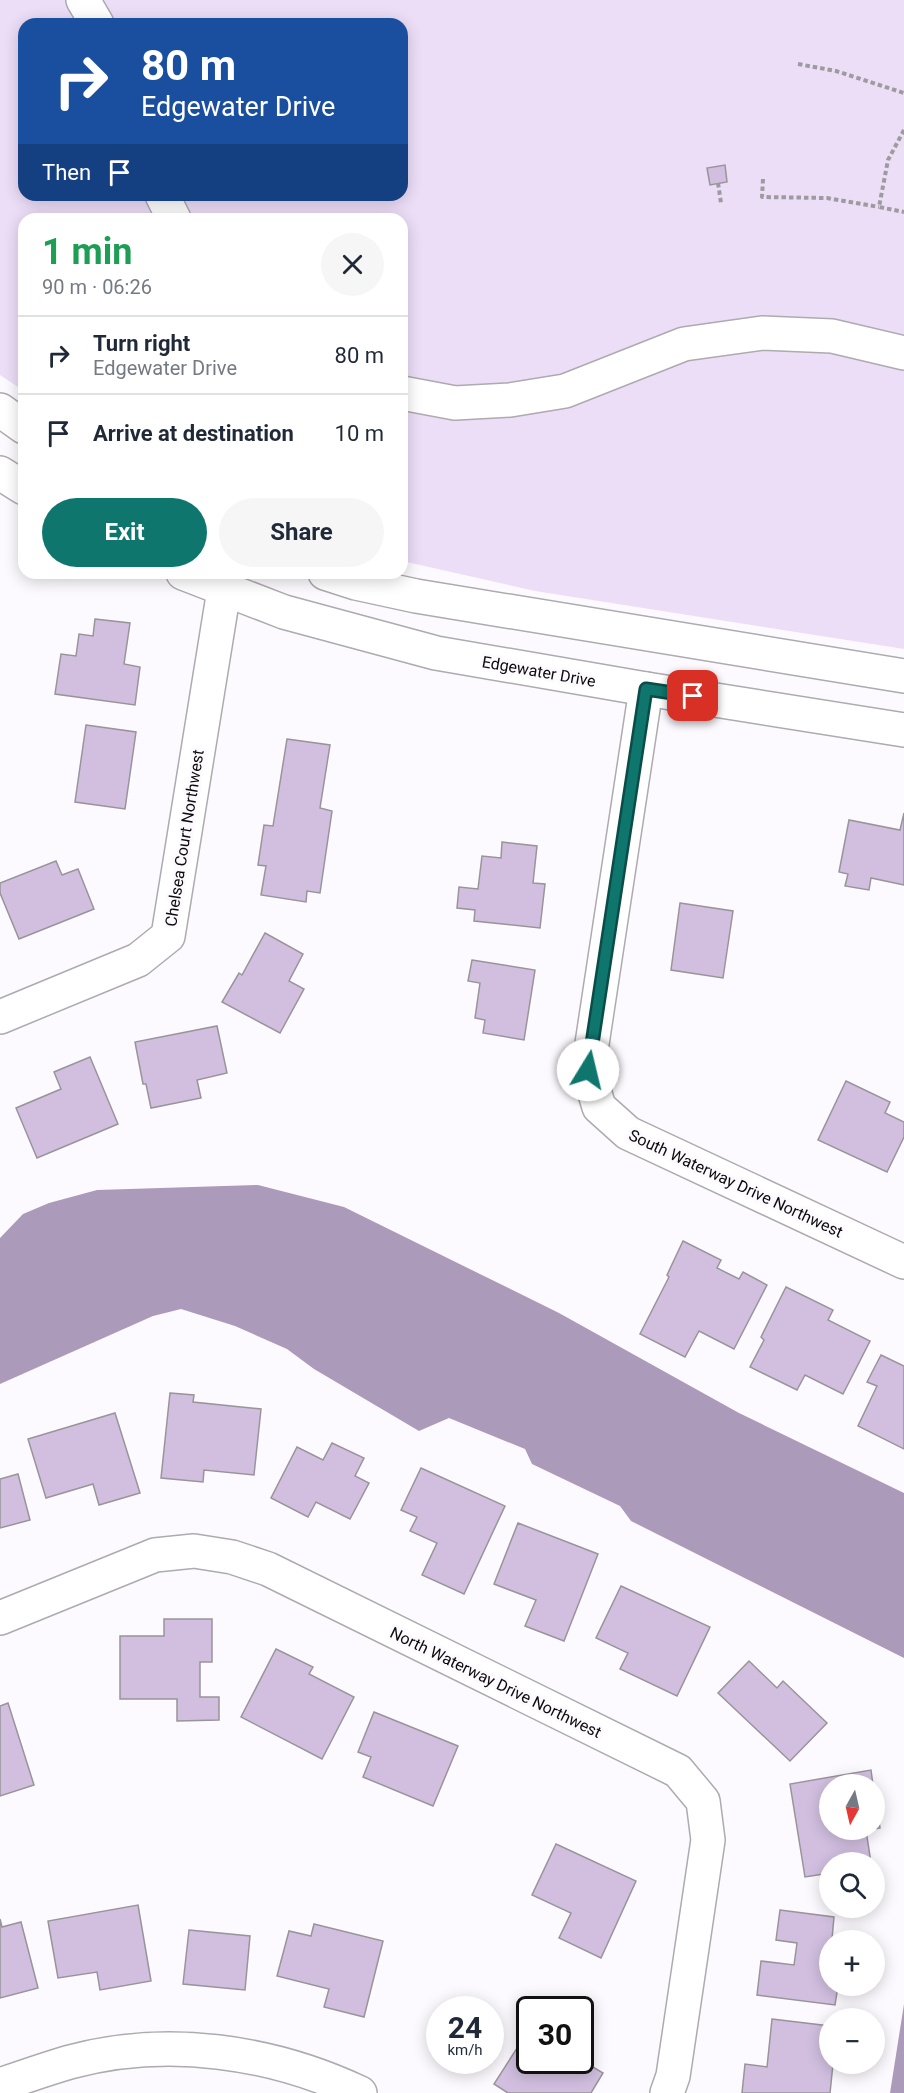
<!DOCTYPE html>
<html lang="en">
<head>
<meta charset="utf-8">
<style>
	:root { --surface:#fff; --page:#f6f6f7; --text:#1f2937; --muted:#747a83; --line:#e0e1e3; --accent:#0f766e }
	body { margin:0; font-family:Roboto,sans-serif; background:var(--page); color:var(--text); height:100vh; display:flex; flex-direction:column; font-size:22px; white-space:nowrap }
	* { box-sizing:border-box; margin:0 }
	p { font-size:20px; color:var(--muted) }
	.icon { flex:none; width:33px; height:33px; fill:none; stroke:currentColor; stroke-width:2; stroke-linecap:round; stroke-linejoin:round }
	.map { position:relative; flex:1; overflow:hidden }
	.sheet { position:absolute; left:18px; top:213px; width:390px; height:366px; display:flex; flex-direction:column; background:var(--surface); border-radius:18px; box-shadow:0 3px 15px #0003 }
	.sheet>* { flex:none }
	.top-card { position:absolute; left:18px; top:18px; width:390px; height:183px; border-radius:18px; box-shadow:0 3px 15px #0003; background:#1a4fa0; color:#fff; overflow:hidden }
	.needle { width:39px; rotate:188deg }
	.fabs { position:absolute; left:819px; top:1774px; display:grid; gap:12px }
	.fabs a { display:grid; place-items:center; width:66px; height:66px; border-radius:50%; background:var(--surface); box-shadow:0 3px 15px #0003; font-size:30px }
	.speed { position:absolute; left:426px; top:1996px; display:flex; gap:12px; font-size:30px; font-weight:700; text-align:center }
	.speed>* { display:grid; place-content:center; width:78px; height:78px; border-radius:50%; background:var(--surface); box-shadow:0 3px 15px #0003; line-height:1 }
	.speed small { font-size:15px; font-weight:400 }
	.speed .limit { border:3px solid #111; border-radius:9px; background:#fff; color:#111 }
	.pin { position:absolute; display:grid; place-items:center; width:51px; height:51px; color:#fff; margin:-26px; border-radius:12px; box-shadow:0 3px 9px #0006 }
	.me { position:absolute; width:66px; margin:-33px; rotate:9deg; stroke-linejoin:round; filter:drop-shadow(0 0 4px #0008) }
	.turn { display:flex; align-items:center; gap:21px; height:126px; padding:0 24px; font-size:27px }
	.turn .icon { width:78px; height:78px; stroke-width:2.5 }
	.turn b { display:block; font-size:42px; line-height:51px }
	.then { display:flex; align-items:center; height:57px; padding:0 24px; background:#0003; gap:12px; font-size:22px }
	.round { display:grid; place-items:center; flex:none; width:63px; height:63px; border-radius:32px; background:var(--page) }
	.headline { display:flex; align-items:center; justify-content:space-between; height:102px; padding:0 24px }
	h1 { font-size:36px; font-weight:700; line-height:45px; color:#1e9e55 }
	.button { display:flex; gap:12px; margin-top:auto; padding:12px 24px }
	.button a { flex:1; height:69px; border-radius:36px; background:var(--accent); color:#fff; font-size:24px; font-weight:700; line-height:69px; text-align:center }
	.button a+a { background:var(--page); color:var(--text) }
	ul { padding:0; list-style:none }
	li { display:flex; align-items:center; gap:18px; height:78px; padding:0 24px; border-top:2px solid var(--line) }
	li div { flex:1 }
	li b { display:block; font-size:22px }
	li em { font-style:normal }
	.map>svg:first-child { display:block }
	.green { fill:#eddef8; fill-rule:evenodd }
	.water { fill:#ac9aba }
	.building { fill:#d2bfe0; stroke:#97959a; stroke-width:1.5 }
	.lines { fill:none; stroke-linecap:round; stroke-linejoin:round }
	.street-casing { stroke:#adaab0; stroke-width:36 }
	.secondary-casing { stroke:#adaab0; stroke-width:36 }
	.path { stroke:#9d9b9f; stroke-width:4; stroke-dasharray:4.5 3; stroke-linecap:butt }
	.street { stroke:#fff; stroke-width:33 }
	.secondary { stroke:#fff; stroke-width:33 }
	.route-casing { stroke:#0a4d48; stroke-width:15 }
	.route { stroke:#0f766e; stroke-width:10 }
	.labels { text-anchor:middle; stroke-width:6; stroke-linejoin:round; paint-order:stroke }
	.street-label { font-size:16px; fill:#0c0b0c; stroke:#fdfaff }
</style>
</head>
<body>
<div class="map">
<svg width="904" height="2093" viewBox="0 0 904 2093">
	<rect width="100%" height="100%" fill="#fdfaff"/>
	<path class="green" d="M0,0H904V649L535,591L402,561V219H24V391L0,375ZM24,24H402V195H24Z"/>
	<g class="water">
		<polygon points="258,1185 344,1207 559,1313 739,1413 904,1493 904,1658 631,1521 620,1506 532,1464 525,1449 449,1418 419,1431 314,1369 287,1349 235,1326 181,1309 153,1316 0,1384 0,1238 23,1214 49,1203 97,1190"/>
		<polygon points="904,2004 904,2093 890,2093"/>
	</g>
	<g class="building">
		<polygon points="725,165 727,182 710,185 707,168"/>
		<polygon points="95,619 130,623 124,664 140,667 135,705 55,694 61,654 76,656 79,634 93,636"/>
		<polygon points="86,725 136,732 125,809 75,802"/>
		<polygon points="287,739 330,745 320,808 332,811 320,893 307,891 306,902 261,895 266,866 258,865 264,825 273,826"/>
		<polygon points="904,813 904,885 871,878 869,890 845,886 848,874 839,872 849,820 900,830"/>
		<polygon points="502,842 537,846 533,883 545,884 540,928 474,921 475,910 457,908 459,887 478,889 482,856 501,858"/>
		<polygon points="56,861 62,875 78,869 94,909 19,939 0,893 0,883"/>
		<polygon points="680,903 733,911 723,978 671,970"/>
		<polygon points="265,933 303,954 289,981 304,989 280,1033 222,1002 239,973 242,975"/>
		<polygon points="472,960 535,970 524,1040 483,1033 485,1020 475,1018 480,983 468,981"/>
		<polygon points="217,1026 227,1073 197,1080 201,1098 151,1108 146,1084 143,1084 135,1042"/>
		<polygon points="90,1057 118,1124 37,1158 16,1108 61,1089 54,1072"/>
		<polygon points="846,1081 890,1102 885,1113 904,1122 904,1137 887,1172 818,1140"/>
		<polygon points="683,1241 721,1260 717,1268 739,1279 743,1272 767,1285 734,1349 699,1331 685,1357 640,1334 669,1277 667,1275"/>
		<polygon points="786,1287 833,1310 828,1320 870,1341 843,1394 805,1375 797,1390 750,1367 764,1340 761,1337"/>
		<polygon points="881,1355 904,1366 904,1449 858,1426 877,1386 867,1382"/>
		<polygon points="170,1393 194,1395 193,1402 261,1409 254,1475 204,1470 203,1482 161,1478"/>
		<polygon points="115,1413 140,1493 99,1505 93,1484 46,1498 28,1439"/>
		<polygon points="332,1443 364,1458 355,1476 369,1483 350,1519 316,1502 308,1517 271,1498 297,1447 323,1460"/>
		<polygon points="421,1468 505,1506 464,1594 422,1575 437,1543 410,1531 417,1517 401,1510"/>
		<polygon points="18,1474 30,1520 0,1528 0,1479"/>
		<polygon points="518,1523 598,1554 564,1641 525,1626 536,1600 494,1584"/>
		<polygon points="621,1586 710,1627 677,1696 620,1669 628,1653 596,1638"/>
		<polygon points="164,1619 212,1619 212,1662 200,1662 200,1697 219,1697 219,1720 177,1721 177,1699 120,1699 120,1636 164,1636"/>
		<polygon points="276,1649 313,1667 309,1674 354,1697 322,1759 241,1717"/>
		<polygon points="749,1661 777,1688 783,1681 827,1723 790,1761 718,1693"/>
		<polygon points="8,1703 34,1785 0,1796 0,1706"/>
		<polygon points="374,1712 458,1746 433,1806 363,1777 371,1757 358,1752"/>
		<polygon points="871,1770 873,1785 830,1785 830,1830 866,1830 871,1863 830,1863 830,1873 805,1877 790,1784"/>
		<polygon points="874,1793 880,1828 874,1829"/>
		<polygon points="556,1844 636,1881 601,1958 559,1938 571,1913 532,1895"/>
		<polygon points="138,1905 151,1981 100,1990 97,1972 58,1978 48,1921"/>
		<polygon points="780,1910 834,1917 832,1939 844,1940 830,1941 830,1986 838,1986 835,2005 757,1995 761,1961 794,1965 797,1943 776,1940"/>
		<polygon points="0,1919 2,1927 21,1922 38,1988 0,1998"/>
		<polygon points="314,1924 383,1941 364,2017 324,2007 329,1989 277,1976 289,1931 311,1936"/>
		<polygon points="189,1930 250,1936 245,1990 183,1984"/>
		<polygon points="772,2019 830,2026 830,2064 833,2064 830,2093 742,2093 745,2064 767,2067"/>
		<polygon points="530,2028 530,2061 580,2061 580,2059 603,2073 591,2093 508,2093 494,2084"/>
	</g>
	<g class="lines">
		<defs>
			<g id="street">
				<polyline points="83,0 97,24"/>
				<polyline points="162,195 174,219"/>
				<polyline points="402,393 455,403 510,400 565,391 684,344 762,333 832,336 904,353"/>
				<polyline points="646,689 588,1070 599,1107 628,1133 904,1262"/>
				<polyline points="0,1017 138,960 168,936 224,590"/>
				<polyline points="0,1618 155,1555 194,1551 232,1557 268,1569 678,1771 703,1801 708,1840 673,2076 667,2093"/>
				<path d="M0,2085C23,2077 46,2069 70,2062C167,2036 271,2051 360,2093"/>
			</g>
			<g id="secondary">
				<polyline points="0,410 24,427"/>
				<polyline points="0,473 24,488"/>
				<polyline points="183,573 284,612 436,653 646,689 904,730"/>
				<polyline points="325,573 356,583 416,596 904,676"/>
			</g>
		</defs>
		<use href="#street" class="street-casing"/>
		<use href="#secondary" class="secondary-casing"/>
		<g class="path">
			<polyline points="798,64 836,71 904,93"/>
			<polyline points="904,130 888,160 879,207 904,212"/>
			<polyline points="763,179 762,197 827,198 879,207"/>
			<polyline points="718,183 721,203"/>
		</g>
		<use href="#street" class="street"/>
		<use href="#secondary" class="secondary"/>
	</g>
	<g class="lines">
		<defs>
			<polyline id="route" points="588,1070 646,689 693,696"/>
		</defs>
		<use href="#route" class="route-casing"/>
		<use href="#route" class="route"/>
	</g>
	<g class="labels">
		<g class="street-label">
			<text transform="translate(539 671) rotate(10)" y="6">Edgewater Drive</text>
			<text transform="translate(184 838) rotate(-81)" y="6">Chelsea Court Northwest</text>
			<text transform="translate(736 1183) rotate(25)" y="6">South Waterway Drive Northwest</text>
			<text transform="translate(496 1682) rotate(26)" y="6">North Waterway Drive Northwest</text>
		</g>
	</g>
</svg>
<div class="fabs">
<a><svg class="needle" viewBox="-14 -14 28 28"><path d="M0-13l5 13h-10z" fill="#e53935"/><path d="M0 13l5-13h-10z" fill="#747a83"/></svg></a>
<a><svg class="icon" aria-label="search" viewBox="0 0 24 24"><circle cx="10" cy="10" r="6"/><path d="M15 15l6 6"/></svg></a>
<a>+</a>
<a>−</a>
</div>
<div class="speed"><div>24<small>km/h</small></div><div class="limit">30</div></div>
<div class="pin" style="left:693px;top:696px;background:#d93025"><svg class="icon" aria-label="arrive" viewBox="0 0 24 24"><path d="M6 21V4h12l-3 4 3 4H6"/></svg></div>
<svg class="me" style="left:588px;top:1070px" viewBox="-20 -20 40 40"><circle r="19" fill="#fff"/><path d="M0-13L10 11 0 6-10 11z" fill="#0f766e"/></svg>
<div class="top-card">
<div class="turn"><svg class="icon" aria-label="right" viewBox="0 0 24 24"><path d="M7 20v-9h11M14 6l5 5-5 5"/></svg><div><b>80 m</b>Edgewater Drive</div></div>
<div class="then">Then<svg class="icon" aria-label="arrive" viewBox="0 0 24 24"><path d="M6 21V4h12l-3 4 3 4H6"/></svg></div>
</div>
<section class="sheet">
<div class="headline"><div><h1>1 min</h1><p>90 m · 06:26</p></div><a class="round"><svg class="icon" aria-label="close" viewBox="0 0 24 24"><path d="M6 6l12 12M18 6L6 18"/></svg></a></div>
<ul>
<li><svg class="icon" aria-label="right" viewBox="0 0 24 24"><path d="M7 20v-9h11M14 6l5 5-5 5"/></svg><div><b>Turn right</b><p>Edgewater Drive</p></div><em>80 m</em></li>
<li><svg class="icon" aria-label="arrive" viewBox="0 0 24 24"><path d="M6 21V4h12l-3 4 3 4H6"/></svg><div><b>Arrive at destination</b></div><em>10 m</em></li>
</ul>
<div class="button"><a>Exit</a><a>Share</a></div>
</section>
</div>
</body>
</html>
